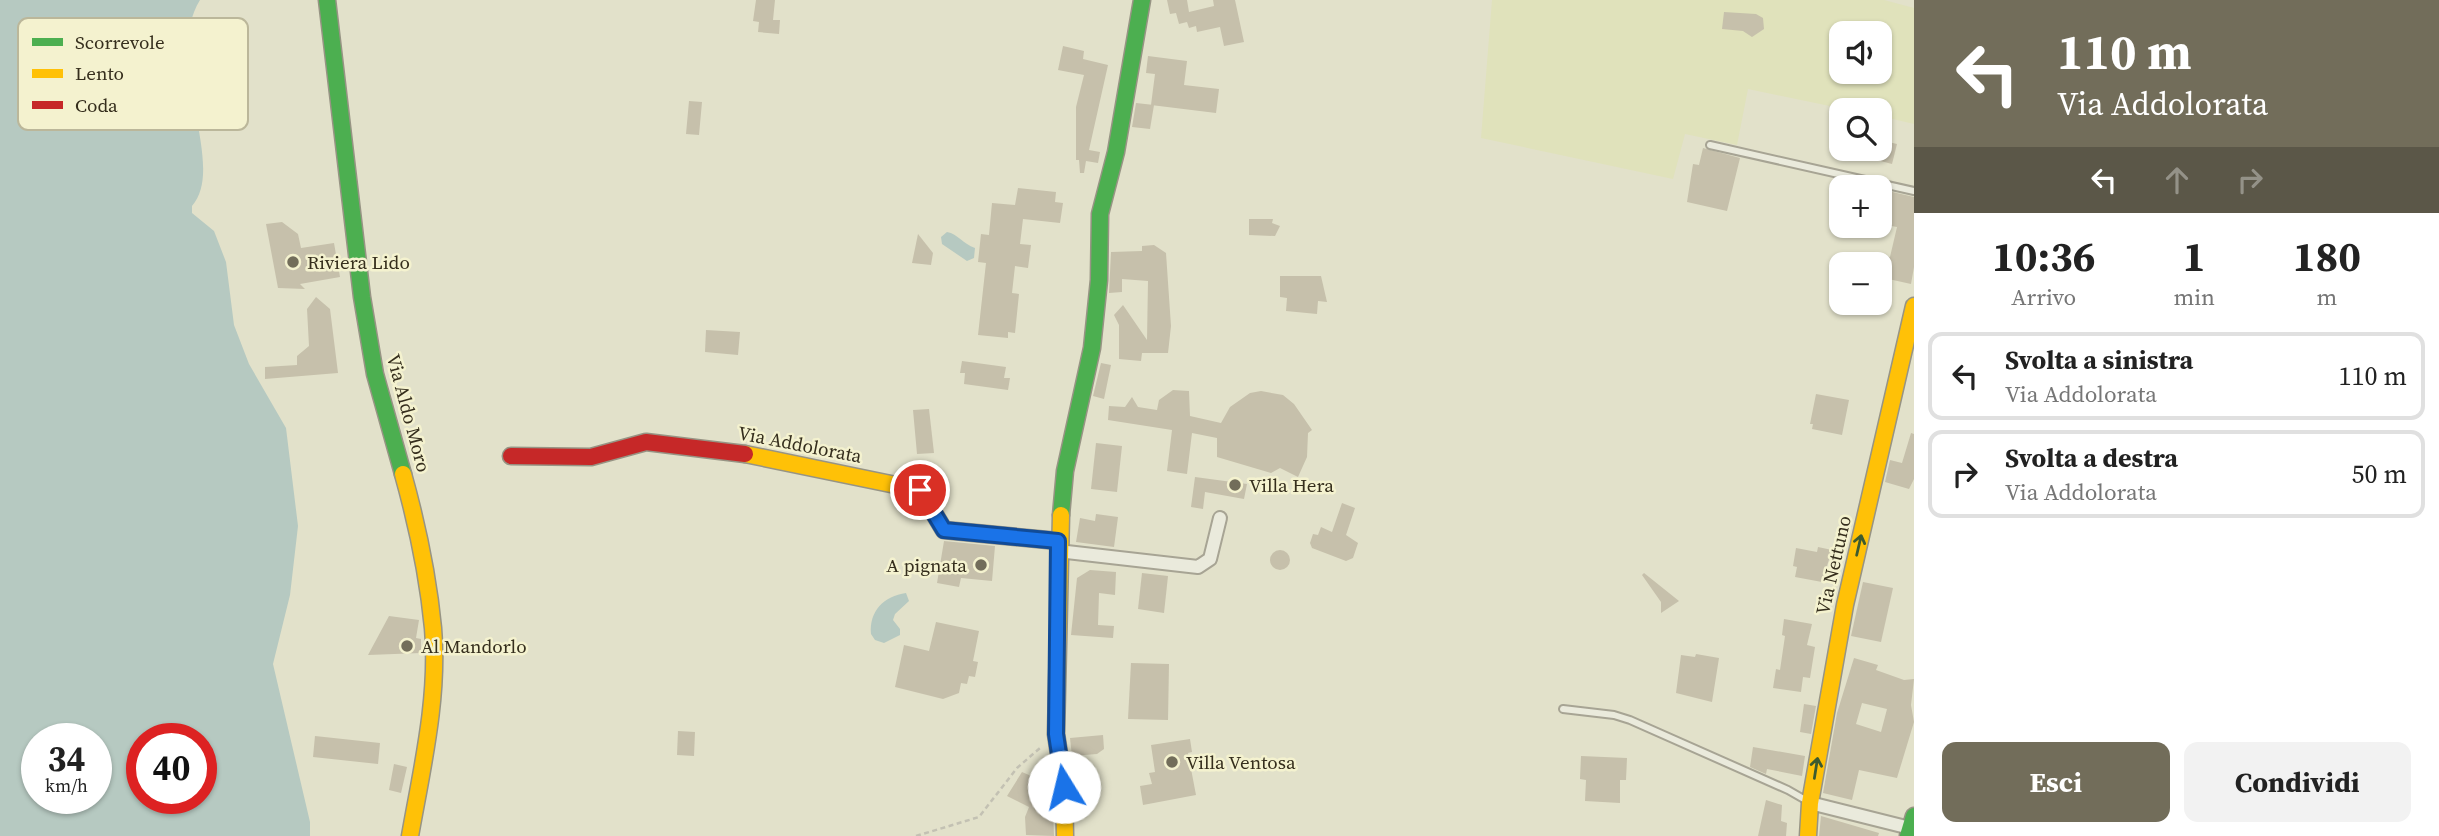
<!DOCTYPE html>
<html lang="it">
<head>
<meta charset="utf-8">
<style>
	:root { --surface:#fff; --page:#f2f2f2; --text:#222; --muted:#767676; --line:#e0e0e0; --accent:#726d5a }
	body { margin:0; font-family:"Source Serif 4",serif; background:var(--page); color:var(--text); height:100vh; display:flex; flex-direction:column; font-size:26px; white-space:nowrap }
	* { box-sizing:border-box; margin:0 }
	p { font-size:23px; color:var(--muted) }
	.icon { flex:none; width:38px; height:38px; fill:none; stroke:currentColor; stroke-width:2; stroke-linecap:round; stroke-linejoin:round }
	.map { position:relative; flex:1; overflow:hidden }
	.drawer { display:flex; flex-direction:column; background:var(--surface); width:525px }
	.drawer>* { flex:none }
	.guide { background:#726d5a; color:#fff; overflow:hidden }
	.controls { position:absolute; left:1829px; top:21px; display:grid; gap:14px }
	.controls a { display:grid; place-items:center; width:63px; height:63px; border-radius:14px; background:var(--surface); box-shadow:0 2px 5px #0004; font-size:35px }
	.speed { position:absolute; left:21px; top:723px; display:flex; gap:14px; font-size:35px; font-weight:700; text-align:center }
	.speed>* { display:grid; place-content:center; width:91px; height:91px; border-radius:50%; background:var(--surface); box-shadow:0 2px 5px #0004; line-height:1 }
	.speed small { font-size:18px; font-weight:400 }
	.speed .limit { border:10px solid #d22; background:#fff; color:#111 }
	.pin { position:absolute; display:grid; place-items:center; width:60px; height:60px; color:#fff; margin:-30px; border:4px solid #fff; border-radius:50%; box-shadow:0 2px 7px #0007 }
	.me { position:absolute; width:77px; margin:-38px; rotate:351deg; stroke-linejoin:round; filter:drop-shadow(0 0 5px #0008) }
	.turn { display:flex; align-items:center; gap:24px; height:147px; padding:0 28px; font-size:32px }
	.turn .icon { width:91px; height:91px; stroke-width:2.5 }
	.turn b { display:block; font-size:49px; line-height:60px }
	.lanes { display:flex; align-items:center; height:66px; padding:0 28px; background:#0003; justify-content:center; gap:35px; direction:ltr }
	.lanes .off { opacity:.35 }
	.eta { display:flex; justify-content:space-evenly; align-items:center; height:119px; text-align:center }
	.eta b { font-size:42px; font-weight:700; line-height:49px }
	.action { display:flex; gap:14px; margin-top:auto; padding:14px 28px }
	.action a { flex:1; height:80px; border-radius:14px; background:var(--accent); color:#fff; font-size:28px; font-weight:700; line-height:80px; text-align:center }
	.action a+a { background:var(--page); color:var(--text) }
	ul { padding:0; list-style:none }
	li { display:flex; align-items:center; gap:21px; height:88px; margin:0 14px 10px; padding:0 14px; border:4px solid var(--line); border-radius:14px }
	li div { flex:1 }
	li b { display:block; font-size:26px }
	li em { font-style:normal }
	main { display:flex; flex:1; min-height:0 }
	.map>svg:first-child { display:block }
	.farmland { fill:#e0e2bb; fill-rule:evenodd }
	.water { fill:#b6c9c1; fill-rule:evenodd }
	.building { fill:#c6c0ab; fill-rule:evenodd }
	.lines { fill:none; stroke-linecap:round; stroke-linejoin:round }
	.lane-casing { stroke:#a7a494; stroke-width:10 }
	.street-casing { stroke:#a7a494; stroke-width:16 }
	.fast-casing { stroke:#979484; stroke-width:19 }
	.slow-casing { stroke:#979484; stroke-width:19 }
	.jam-casing { stroke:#979484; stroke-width:19 }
	.path { stroke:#c3c1b3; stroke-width:2.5; stroke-dasharray:5 3.5; stroke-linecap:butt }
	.lane { stroke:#eaeadc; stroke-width:6 }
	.street { stroke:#eaeadc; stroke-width:12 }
	.fast { stroke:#4caf50; stroke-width:16 }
	.slow { stroke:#ffc107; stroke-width:16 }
	.jam { stroke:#c62828; stroke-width:16 }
	.oneway { stroke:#3d5b2f }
	.route-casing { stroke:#114b97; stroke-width:18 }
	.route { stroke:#1a73e8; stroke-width:12 }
	.poi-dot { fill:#726d5a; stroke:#f4f2cf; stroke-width:2.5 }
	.labels { text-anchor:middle; stroke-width:5; stroke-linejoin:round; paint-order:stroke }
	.poi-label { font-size:19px; fill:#352e1d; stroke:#f4f2cf; text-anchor:start }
	.street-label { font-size:19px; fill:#352e1d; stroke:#f4f2cf }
	.key { fill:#f4f2cf; stroke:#bbb79a; stroke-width:2 }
	.key-label { font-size:19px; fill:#352e1d }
</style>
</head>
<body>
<main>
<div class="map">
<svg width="1914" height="836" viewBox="0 0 1914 836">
	<rect width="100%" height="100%" fill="#e2e1ca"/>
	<path class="farmland" d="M1492,0H1884L1914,8V124L1880,116V110H1849L1748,89L1737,145L1685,134L1673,179L1481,138ZM1841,33H1880V72H1841Z"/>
	<g class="water">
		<path d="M0,0H200C162,61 228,165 192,206V213L214,231L226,262L234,325L249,364L286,428L298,526L290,595L273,664L310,822V836H0ZM37,738H96V798H37ZM142,738H201V798H142Z"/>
		<path d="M947,232C958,234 963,244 975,248L974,258L967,261L942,244L941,237Z"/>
		<path d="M906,593L909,601L895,614L893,620L900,629V635L884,643L875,640L871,634C869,611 884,596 906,593Z"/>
	</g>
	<g class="building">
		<polygon points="756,0 775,0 773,20 780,20 779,34 758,32 759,22 753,21"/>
		<polygon points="1167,0 1187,0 1189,12 1214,6 1213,0 1235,0 1244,42 1224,46 1220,27 1197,32 1196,26 1189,28 1187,22 1179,24 1176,13 1170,14"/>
		<polygon points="1724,12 1756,14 1763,18 1764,29 1752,37 1743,31 1722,29"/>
		<polygon points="1063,46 1084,51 1083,59 1108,65 1089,150 1100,152 1098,163 1086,161 1084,173 1080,173 1079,160 1076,160 1076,107 1084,75 1058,70"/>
		<polygon points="1148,56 1187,61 1184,85 1219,89 1216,113 1151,105 1155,74 1146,73"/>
		<polygon points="689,101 702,102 699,135 686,134"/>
		<polygon points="1136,103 1154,105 1150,129 1132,127"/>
		<polygon points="1880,140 1897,144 1892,164 1850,153 1851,149 1880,149"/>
		<polygon points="1703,148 1740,158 1727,211 1687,202 1693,164 1699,165"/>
		<polygon points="1018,188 1056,192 1055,202 1063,203 1060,223 1023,219 1020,244 1031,245 1028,268 1015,266 1012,293 1019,294 1015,333 1008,332 1008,338 978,335 986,263 978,262 981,234 989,235 992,203 1015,205"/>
		<polygon points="1884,190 1914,197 1914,267 1911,284 1884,278 1886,256 1890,257 1897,227 1880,224"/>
		<polygon points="1249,219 1273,219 1272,223 1280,226 1275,236 1249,235"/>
		<polygon points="282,222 298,234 301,248 334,243 340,277 300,284 305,289 278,288 266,224"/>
		<polygon points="918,234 933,253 931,265 912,263"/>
		<polygon points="1154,245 1166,253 1171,326 1168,353 1142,353 1141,361 1119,359 1119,325 1114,315 1123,305 1147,340 1148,281 1122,279 1122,292 1109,293 1111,252 1142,251 1142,246"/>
		<polygon points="1280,276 1321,276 1327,302 1318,301 1317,314 1286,311 1287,298 1280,297"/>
		<polygon points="316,297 330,309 338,373 265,379 265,367 297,365 297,356 309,346 307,309"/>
		<polygon points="706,330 740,332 738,355 705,352"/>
		<polygon points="962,361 1006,367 1004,378 1010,378 1008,390 964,384 965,373 960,373"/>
		<polygon points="1101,363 1111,365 1104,399 1093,396"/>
		<polygon points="1173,390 1189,391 1190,416 1221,423 1230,407 1250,393 1261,391 1283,395 1294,404 1312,430 1308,433 1307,457 1298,477 1280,468 1271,473 1217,457 1217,438 1192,433 1187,474 1167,471 1172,430 1108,420 1109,406 1125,407 1132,397 1138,407 1157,410 1159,400"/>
		<polygon points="1816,394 1849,400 1842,435 1812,429 1813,424 1810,424"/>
		<polygon points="929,409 934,453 917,454 913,410"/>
		<polygon points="1911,433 1914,434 1914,479 1909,489 1885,482 1890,460 1902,463"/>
		<polygon points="1096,443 1122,446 1117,492 1091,489"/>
		<polygon points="1195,477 1247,484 1244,499 1205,492 1203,509 1191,507"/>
		<polygon points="1342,503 1355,508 1346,535 1358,543 1353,558 1346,561 1312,548 1310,543 1313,534 1318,535 1321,527 1332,532"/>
		<polygon points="1096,514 1118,517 1114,547 1076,542 1080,518 1095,521"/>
		<polygon points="944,541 995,546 992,581 961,578 959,587 937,583"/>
		<polygon points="1818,547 1832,550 1822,582 1795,577 1797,567 1793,566 1796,548 1817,552"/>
		<circle cx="1280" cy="560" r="10"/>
		<polygon points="1090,570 1116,572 1115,595 1099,593 1098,625 1114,626 1113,638 1071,635 1077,578"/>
		<polygon points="1142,573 1168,576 1164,613 1138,609"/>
		<polygon points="1644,573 1679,601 1661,613 1661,602 1642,575"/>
		<polygon points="1863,582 1893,588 1881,642 1851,636"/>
		<polygon points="389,616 419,620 416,638 421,639 421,653 368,655"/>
		<polygon points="1784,619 1812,624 1807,645 1815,647 1810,678 1803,677 1801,692 1773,688 1776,669 1780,670 1785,636 1782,635"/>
		<polygon points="936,622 979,631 973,661 978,662 975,677 969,676 967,684 961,683 959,693 943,699 895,687 904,645 929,651"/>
		<polygon points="1696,654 1719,658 1712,702 1676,693 1681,655 1695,657"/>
		<path d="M1854,658L1878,665L1876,670L1904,680L1914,679L1911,705L1914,722L1897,778L1859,770L1852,800L1823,793L1837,713ZM1862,703L1887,709L1881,732L1856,724Z"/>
		<polygon points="1131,663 1169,664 1168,720 1128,719"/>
		<polygon points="1804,704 1816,706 1811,734 1800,732"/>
		<polygon points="678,731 695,732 694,756 677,755"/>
		<polygon points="1103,735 1104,749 1097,754 1072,756 1070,738"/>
		<polygon points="315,736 380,743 378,764 313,757"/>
		<polygon points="1190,739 1192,752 1188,753 1196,795 1143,805 1140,786 1152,784 1149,773 1155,772 1151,745"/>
		<polygon points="1753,747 1805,756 1802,776 1767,769 1766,774 1750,767"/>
		<polygon points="1581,756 1627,758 1626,780 1620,780 1620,803 1585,801 1586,780 1580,779"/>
		<polygon points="394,764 407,767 401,793 389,790"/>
		<polygon points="1022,772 1052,785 1054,836 1026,835 1025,817 1029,807 1007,796"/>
		<polygon points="1766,800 1782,805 1781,821 1787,823 1786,836 1758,836"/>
		<polygon points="1821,816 1879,833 1878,836 1819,836"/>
	</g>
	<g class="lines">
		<defs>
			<g id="lane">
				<polyline points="1710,145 1914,191"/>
				<polyline points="1563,709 1614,715 1630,720 1788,790 1809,802"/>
			</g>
			<g id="street">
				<polyline points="1058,551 1198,567 1210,559 1220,518"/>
				<polyline points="1810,803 1910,828"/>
			</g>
			<g id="fast">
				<polyline points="327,0 362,297 375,374 403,474"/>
				<polyline points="1061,515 1065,471 1092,348 1099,280 1100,214 1116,152 1142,0"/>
				<polyline points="1908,836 1914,816"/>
			</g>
			<g id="slow">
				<polyline points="745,454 920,490 944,530 1058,541"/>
				<path d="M403,474C417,524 428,576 433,628C439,697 422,768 410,836"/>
				<polyline points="1061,515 1056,734 1064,787 1065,836"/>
				<polyline points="1808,836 1810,803 1845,605 1914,306"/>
			</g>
			<polyline id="jam" points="511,456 591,457 646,442 745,454"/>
		</defs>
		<use href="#lane" class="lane-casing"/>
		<use href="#street" class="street-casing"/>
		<use href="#fast" class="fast-casing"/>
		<use href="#slow" class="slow-casing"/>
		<use href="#jam" class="jam-casing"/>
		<polyline class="path" points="916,836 979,817 1017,768 1040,748"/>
		<use href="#lane" class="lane"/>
		<use href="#street" class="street"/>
		<use href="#fast" class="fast"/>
		<use href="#slow" class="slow"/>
		<use href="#jam" class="jam"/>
	</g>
	<defs><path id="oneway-shaft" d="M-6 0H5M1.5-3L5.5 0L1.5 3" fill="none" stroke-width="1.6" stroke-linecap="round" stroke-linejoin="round" transform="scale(1.75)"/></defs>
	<g class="oneway">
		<use href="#oneway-shaft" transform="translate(1859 545) rotate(-77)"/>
		<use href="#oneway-shaft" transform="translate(1816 768) rotate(-81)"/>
	</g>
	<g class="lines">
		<defs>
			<polyline id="route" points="920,490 944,530 1058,541 1056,734 1064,787"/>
		</defs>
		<use href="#route" class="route-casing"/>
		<use href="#route" class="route"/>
	</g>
	<g class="poi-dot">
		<circle cx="293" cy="262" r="7"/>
		<circle cx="1235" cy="485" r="7"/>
		<circle cx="981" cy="565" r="7"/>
		<circle cx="407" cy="646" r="7"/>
		<circle cx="1172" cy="762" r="7"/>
	</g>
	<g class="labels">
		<g class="poi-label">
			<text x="307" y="269">Riviera Lido</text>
			<text x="1249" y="492">Villa Hera</text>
			<text x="967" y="572" text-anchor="end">A pignata</text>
			<text x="421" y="653">Al Mandorlo</text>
			<text x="1186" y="769">Villa Ventosa</text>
		</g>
		<g class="street-label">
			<text transform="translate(409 413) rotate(75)" y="7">Via Aldo Moro</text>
			<text transform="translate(800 444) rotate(11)" y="7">Via Addolorata</text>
			<text transform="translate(1833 565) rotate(-77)" y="7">Via Nettuno</text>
		</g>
	</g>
	<rect x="18" y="18" width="230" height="112" rx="10" class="key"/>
	<rect x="32" y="38" width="31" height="8" fill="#4caf50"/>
	<rect x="32" y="69" width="31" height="9" fill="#ffc107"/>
	<rect x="32" y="101" width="31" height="8" fill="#c62828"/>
	<g class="key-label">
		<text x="75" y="49">Scorrevole</text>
		<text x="75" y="80">Lento</text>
		<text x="75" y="112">Coda</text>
	</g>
</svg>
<div class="controls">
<a><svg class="icon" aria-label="sound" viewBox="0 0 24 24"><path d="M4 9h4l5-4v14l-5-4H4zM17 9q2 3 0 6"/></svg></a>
<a><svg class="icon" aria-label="search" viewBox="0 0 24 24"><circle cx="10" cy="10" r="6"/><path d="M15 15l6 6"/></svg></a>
<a>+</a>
<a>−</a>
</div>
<div class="speed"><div>34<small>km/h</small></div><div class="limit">40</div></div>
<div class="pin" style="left:920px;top:490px;background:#d93025"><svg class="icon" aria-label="arrive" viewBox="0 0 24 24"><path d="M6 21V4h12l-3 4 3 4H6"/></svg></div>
<svg class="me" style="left:1064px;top:787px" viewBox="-20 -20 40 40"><circle r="19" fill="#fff"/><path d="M0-13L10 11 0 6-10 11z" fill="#1a73e8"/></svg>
</div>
<section class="drawer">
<div class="guide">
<div class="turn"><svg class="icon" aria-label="left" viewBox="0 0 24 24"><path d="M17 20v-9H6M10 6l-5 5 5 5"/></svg><div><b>110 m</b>Via Addolorata</div></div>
<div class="lanes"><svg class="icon" aria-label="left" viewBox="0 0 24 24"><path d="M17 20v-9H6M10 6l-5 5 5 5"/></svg><svg class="icon off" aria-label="ahead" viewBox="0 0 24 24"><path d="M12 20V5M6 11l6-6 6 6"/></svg><svg class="icon off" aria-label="right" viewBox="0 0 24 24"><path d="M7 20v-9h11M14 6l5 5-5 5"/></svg></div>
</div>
<div class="eta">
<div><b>10:36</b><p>Arrivo</p></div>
<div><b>1</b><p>min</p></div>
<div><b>180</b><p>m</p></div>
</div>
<ul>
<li><svg class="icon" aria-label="left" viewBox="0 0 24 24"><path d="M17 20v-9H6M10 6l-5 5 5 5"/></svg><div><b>Svolta a sinistra</b><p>Via Addolorata</p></div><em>110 m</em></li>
<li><svg class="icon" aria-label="right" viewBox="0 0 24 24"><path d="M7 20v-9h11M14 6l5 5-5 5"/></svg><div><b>Svolta a destra</b><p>Via Addolorata</p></div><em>50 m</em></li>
</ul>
<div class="action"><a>Esci</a><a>Condividi</a></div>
</section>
</main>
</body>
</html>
